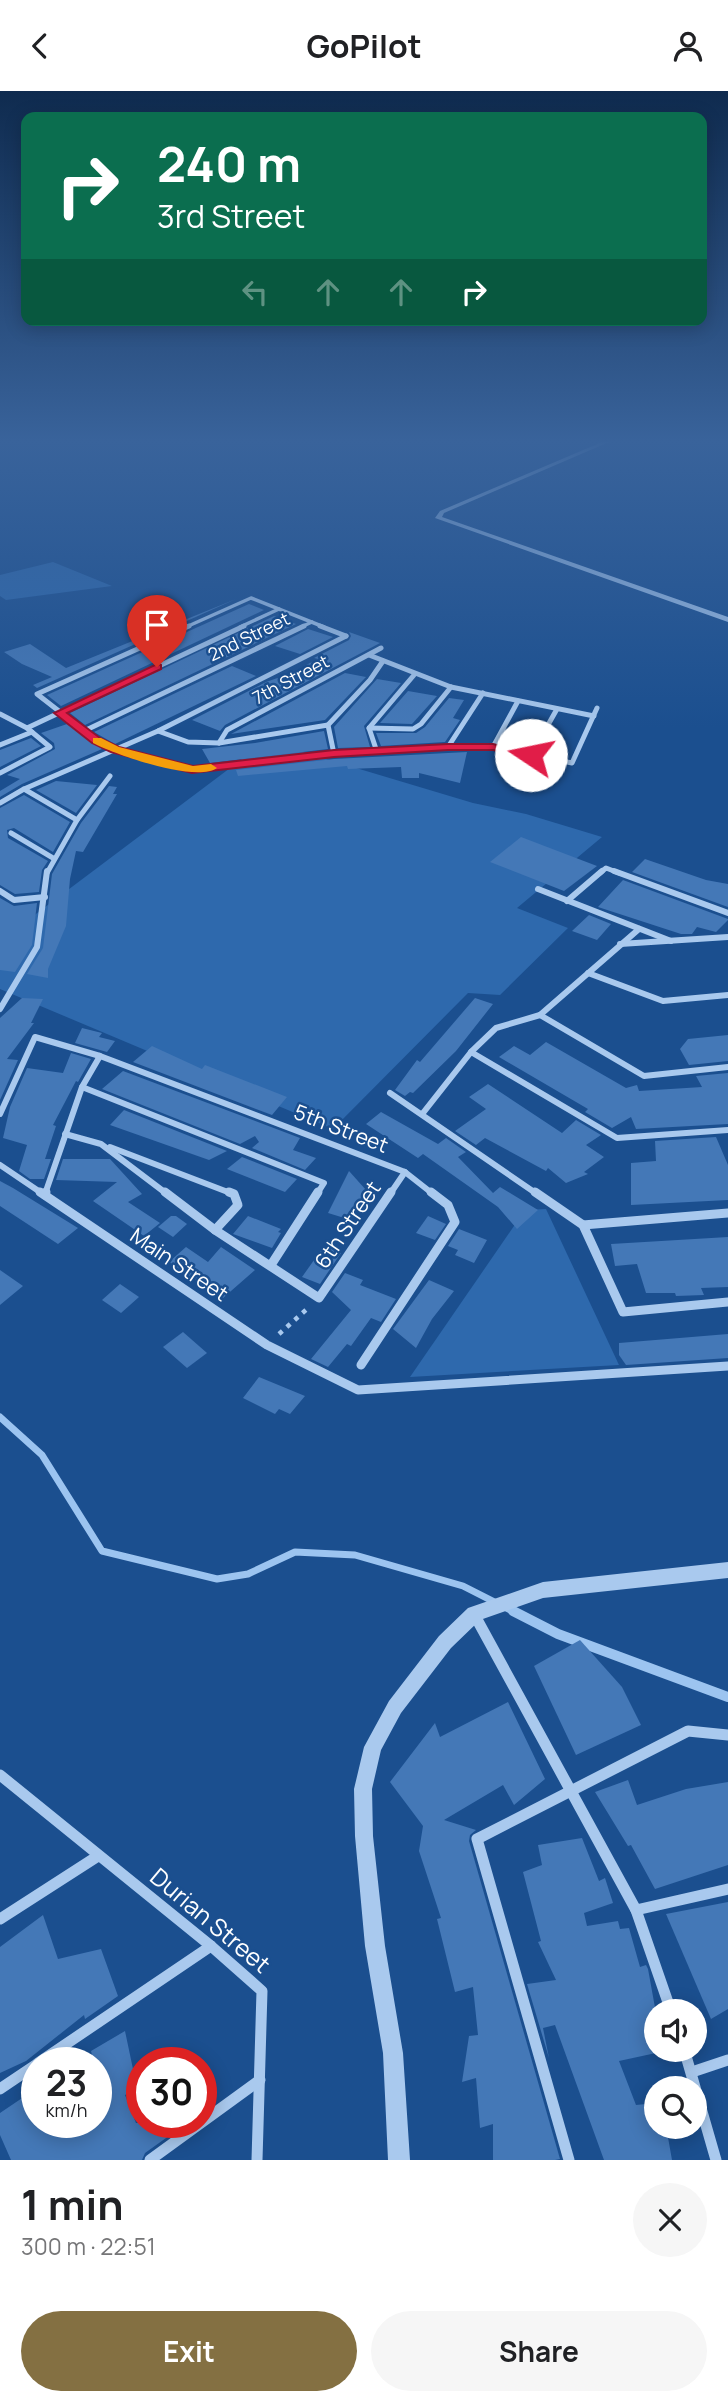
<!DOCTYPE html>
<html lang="en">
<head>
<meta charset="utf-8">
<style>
	:root { --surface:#fff; --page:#f6f6f6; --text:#202124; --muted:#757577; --accent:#847042 }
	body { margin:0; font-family:Manrope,sans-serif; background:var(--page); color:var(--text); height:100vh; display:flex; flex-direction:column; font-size:26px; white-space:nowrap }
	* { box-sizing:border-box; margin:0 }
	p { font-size:23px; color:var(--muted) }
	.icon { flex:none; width:38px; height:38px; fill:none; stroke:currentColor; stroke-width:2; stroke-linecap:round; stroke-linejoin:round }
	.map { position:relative; height:2069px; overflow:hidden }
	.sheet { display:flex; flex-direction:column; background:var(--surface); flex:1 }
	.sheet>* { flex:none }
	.hud { position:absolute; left:21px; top:21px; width:686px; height:214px; border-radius:14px; box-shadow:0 4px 18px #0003; background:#0b6e4f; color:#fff; overflow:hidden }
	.controls { position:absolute; left:644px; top:1908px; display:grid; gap:14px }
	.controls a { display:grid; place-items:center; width:63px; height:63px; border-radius:50%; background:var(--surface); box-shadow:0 4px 18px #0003; font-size:35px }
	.speed { position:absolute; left:21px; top:1956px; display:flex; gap:14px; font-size:35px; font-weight:700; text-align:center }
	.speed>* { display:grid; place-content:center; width:91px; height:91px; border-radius:50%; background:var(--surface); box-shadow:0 4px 18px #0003; line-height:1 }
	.speed small { font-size:18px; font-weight:400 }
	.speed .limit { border:10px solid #d22; background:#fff; color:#111 }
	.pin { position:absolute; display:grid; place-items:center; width:60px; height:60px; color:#fff; margin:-72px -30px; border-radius:50% 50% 50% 0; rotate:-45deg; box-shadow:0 0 7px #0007 }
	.pin .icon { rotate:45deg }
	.me { position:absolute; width:77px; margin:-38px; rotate:281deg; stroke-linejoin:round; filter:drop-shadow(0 0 5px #0008) }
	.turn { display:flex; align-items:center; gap:24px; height:147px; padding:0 21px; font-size:32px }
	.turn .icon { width:91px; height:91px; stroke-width:2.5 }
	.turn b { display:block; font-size:49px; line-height:60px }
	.lanes { display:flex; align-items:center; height:66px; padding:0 21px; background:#0003; justify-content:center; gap:35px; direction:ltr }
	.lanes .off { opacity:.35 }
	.round { display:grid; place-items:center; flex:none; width:74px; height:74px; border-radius:37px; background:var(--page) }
	.summary { display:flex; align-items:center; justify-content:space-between; height:119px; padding:0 21px }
	h1 { font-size:42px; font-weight:700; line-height:52px }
	.cta { display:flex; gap:14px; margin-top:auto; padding:14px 21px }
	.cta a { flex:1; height:80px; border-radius:42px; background:var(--accent); color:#fff; font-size:28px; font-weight:700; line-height:80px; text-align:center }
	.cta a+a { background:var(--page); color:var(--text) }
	header { display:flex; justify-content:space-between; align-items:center; height:91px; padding:0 21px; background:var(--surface); font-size:32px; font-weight:700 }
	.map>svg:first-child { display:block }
	.green { fill:#2e69ad }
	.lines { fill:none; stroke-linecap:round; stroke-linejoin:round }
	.stream-far1 { stroke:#9cc4f0; stroke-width:7 }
	.stream { stroke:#9cc4f0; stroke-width:10 }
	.building { fill:#4478b7 }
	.path { stroke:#a9c9ee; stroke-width:4.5; stroke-dasharray:4.5 6; stroke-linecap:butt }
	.minor-far4 { stroke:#a9c9ee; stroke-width:3.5 }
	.minor-far3 { stroke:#a9c9ee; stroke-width:5 }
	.minor-far2 { stroke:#a9c9ee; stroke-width:6 }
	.minor-far1 { stroke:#a9c9ee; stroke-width:9 }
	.minor { stroke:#a9c9ee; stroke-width:11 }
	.tertiary { fill:#a9c9ee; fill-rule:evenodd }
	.route { fill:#e11d48; stroke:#92132f; stroke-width:2 }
	.slow { fill:#f59e0b }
	.labels { text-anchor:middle; stroke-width:5; stroke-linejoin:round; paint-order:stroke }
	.far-street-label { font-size:18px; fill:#fff; stroke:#1b4f8f }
	.street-label { font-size:21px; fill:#fff; stroke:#1b4f8f }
	.near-street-label { font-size:24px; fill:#fff; stroke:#1b4f8f }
</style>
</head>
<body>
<header><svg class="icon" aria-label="back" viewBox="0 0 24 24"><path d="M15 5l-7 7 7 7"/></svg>GoPilot<svg class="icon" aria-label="person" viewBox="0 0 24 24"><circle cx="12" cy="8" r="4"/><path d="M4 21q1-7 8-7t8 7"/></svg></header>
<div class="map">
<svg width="728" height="2069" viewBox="0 0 728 2069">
	<rect width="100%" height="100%" fill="#1b4f8f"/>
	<g class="green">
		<polygon points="53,471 112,495 6,509 0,505 0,484"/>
		<polygon points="266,650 473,712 526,723 602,746 517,817 568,837 500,904 468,902 333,1038 0,898 0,850"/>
		<polygon points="546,1118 619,1274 410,1286 525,1119"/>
	</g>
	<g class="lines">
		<polyline class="stream-far1" points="0,1326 42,1364 102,1460 217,1488 248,1483 295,1461 355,1464 463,1495 516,1522"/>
		<polyline class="stream" points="513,1520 558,1543 728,1606"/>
	</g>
	<g class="building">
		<polygon points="236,508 37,597 33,594 52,586 22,573 4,561 30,553 66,577"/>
		<polygon points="249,513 264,519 61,615 47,604"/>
		<polygon points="274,525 296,533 85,634 70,622"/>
		<polygon points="308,538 333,546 300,563 275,555"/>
		<polygon points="349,541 380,552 225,634 220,640 192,629 266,591 306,577 304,575 318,568 314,567 349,549 351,545"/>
		<polygon points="232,575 256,585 115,653 94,641"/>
		<polygon points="345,582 366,586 325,629 231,643"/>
		<polygon points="377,588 401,592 364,635 370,656 338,657 334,636"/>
		<polygon points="408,600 437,605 412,633 380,632"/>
		<polygon points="449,607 464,609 453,627 460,629 445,651 381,655 376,642 416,642 425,636"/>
		<polygon points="67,633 102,658 22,693 0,706 0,700 20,688 7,684 55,658 54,652 41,642"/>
		<polygon points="324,640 328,658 210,672 202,658 255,652"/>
		<polygon points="31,647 41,655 0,676 0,659"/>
		<polygon points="467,661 460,692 419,682 419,687 402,687 401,676 348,678 347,675 238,685 236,679 334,668"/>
		<polygon points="56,690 97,694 76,722 36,699"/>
		<polygon points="109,695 117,696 113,703 117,703 83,761 76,760 70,788 66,835 48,878 48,887 27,883 43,857 52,783 81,732"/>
		<polygon points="24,704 70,731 53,761 14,737 7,739 8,747 48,770 42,779 39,801 15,803 0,794 0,717"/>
		<polygon points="521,746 597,775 564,800 490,771"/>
		<polygon points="645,768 706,789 728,793 728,816 632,781"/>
		<polygon points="623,789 728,828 728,829 716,841 697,836 692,843 681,843 598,816"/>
		<polygon points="0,807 14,815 37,812 32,854 15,881 0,879"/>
		<polygon points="589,824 611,833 597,849 572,840"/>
		<polygon points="22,907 43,908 31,932 34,932 7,968 18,969 0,1009 0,927"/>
		<polygon points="475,907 493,913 456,960 413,1002 410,1001 405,1005 395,999 417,969 420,971"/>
		<polygon points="82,937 102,942 99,946 115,950 107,961 75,952"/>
		<polygon points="728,944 728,970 689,974 680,958 688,948"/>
		<polygon points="546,951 626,997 637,994 639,1000 702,996 696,985 728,982 728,1033 636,1038 631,1026 612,1037 585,1021 588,1018 499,966 514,955 530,964"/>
		<polygon points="152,955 202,978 205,974 287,1006 272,1024 133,971"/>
		<polygon points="71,962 91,968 78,991 76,990 53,1034 56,1035 45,1068 51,1068 44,1088 30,1088 19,1080 27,1054 3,1047 10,1016 27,977 63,982"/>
		<polygon points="123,980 300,1047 293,1059 316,1067 305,1079 252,1057 259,1051 255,1045 240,1053 102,998"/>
		<polygon points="488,993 562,1042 576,1029 601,1044 586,1054 604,1066 584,1081 588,1083 566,1092 548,1077 546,1080 485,1047 476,1054 455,1040 486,1018 469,1006"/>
		<polygon points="124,1019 227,1060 209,1069 110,1034"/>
		<polygon points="381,1021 438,1053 446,1047 466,1061 458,1066 493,1102 500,1096 538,1119 517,1138 498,1116 423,1063 418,1067 366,1033"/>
		<polygon points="716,1046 728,1074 728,1109 631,1114 631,1072 656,1070 655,1050"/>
		<polygon points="242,1066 297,1088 285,1101 227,1078"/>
		<polygon points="63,1068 110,1068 142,1103 128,1111 160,1132 144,1145 93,1110 117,1091 56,1089"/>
		<polygon points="349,1080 366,1099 351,1129 328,1122"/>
		<polygon points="0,1090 13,1097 78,1137 58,1153 0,1115"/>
		<polygon points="171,1125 176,1125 187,1133 173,1146 158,1136"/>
		<polygon points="248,1125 281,1138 278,1141 281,1142 272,1157 233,1143"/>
		<polygon points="428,1125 446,1133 435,1149 416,1142"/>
		<polygon points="459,1138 487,1149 474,1172 455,1164 458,1159 448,1155"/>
		<polygon points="728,1146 728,1196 701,1197 704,1204 676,1205 675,1202 646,1202 637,1173 615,1175 611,1153"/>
		<polygon points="324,1155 341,1162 320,1193 302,1186"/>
		<polygon points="186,1156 208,1171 221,1156 255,1179 223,1207 169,1171"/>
		<polygon points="0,1179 23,1195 0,1214"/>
		<polygon points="345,1182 363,1189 360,1194 396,1208 381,1231 371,1227 351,1255 347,1253 328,1276 311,1268 351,1219 332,1201"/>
		<polygon points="429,1189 454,1200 432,1228 416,1257 393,1238"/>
		<polygon points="120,1193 139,1206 121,1222 102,1209"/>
		<polygon points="183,1241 207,1262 187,1277 163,1256"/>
		<polygon points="728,1243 728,1267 626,1274 619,1264 619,1252"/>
		<polygon points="259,1286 305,1305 290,1323 279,1318 275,1323 243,1307"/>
		<polygon points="580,1549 622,1596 641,1634 576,1664 534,1575"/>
		<polygon points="508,1611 545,1688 514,1714 503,1694 444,1729 476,1739 470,1744 469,1750 560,2068 555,2069 493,2069 493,2033 480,2037 476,1987 462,1991 469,1945 478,1944 473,1896 455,1901 437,1828 441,1827 419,1760 423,1735 390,1691 435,1632 440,1646"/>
		<polygon points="628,1689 637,1714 686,1698 728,1691 728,1774 655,1798 631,1754 628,1755 595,1701"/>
		<polygon points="582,1747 599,1790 605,1787 613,1812 584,1822 587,1835 618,1830 620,1838 629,1837 640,1876 646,1874 648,1878 656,1922 656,1962 619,1970 636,2014 656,2012 656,2035 666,2035 672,2069 604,2069 555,1934 543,1937 549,1967 527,1893 556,1889 538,1851 541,1850 523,1781 542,1774 538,1754"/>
		<polygon points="728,1811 728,1918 711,1928 666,1823"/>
		<polygon points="43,1824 58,1868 101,1858 118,1905 85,1928 84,1924 26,1970 0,1982 0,1856"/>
		<polygon points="125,1940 137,1997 125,2004 136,2032 187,2032 145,2062 142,2069 11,2069 0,2044 0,2022 37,1997 37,2032 96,2032 96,1972 94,1972 91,1960"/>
	</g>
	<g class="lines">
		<polyline class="path" points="279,1243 307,1218"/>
		<g class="minor-far4">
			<polyline points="186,536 251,507 324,536"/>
			<polyline points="240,536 279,518"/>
			<polyline points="301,536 312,531"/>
		</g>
		<g class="minor-far3">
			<polyline points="189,535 37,603 96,649 115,659 192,679 334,663 448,656 493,656 572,672 597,617"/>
			<polyline points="320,535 346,545"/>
			<polyline points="369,564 451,596 594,625"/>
			<polyline points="0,623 27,637 50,656 0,682"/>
			<polyline points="27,637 244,535"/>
			<polyline points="369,637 413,638 421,633 451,596"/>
			<polyline points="84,640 304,535"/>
			<polyline points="158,640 188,651 219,652 328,634"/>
			<polyline points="219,652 227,639 381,557"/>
			<polyline points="0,654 32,641"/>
			<polyline points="448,656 483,602"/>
			<polyline points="493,656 518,610"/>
			<polyline points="377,661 369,637 414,584"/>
			<polyline points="334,663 328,634 370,589 383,570"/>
			<polyline points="531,664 557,618"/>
			<polyline points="24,698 77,729"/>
			<polyline points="0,712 24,698 158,640 346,545"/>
			<polyline points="11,742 53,767"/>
			<polyline points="47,782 77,729 110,685"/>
			<polyline points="600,782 606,777 619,782"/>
		</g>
		<g class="minor-far2">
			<polyline points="614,780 728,822"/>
			<polyline points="538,798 671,850"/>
			<polyline points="0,800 14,809 45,806"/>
			<polyline points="567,810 602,780"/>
			<polyline points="620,853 728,846"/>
			<polyline points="588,882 663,910 728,904"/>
			<polyline points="0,918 37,856 47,780"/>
			<polyline points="540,924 644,985 728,976"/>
			<polyline points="471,961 617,1047 728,1039"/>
			<polyline points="82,996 324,1092 317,1103"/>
			<polyline points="390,1002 537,1103"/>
			<polyline points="423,1022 471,961 496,937 540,924 639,838"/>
			<polyline points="0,1023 35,946 100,965 405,1081 433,1103"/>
			<polyline points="65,1043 101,1053 167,1103"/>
			<polyline points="110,1056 233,1103"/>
			<polyline points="0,1074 43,1103"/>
			<polyline points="45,1103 82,996 100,965"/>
			<polyline points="390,1103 405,1081"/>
		</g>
		<g class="minor-far1">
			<polyline points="40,1101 267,1254 358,1299 728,1275"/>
			<polyline points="165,1101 215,1139 319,1207 391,1101"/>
			<polyline points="535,1101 583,1134 623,1221 728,1211"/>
			<polyline points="45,1104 46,1101"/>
			<polyline points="583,1134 728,1122"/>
			<polyline points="215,1139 238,1114 234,1103 229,1101"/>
			<polyline points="271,1174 318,1101"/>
			<polyline points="361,1274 455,1131 448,1114 431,1101"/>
		</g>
		<g class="minor">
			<polyline points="474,1523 636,1819 671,1920"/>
			<polyline points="0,1684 211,1855 262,1900 257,2069"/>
			<polyline points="636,1819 728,1798"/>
			<polyline points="0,1828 98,1765"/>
			<polyline points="684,1958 716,2069"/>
			<polyline points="38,1972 211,1855"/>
			<polyline points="692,1981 728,1969"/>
			<polyline points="0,1998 37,1973"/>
			<polyline points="150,2069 260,1989"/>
			<polyline points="569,2069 477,1748 688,1640 728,1644"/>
		</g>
		<g class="tertiary">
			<polygon points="609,348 616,348 444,422 442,426 728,526 728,531 435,427 440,420"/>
			<polygon points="728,1471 728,1487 543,1507 480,1529 451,1557 401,1622 381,1659 372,1698 373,1745 385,1855 403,1962 410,2069 388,2069 383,1962 365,1855 355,1745 354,1698 364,1656 389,1610 439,1545 468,1517 543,1491"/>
		</g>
	</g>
	<linearGradient id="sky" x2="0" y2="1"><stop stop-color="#0f2b4f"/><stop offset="0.55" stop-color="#39639b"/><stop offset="1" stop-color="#39639b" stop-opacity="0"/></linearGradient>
	<rect width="728" height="637" fill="url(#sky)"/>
	<polygon class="route" points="157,573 161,574 161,578 67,622 100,647 119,656 193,675 334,659 448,653 493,653 537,664 531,667 493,659 448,659 334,666 192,682 111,661 92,652 54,622"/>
	<path class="slow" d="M93,647H101L119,656L193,675L211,673L217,677C196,692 116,664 93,652Z"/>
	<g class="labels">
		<g class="far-street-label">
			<text transform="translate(249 546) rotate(-26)" y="6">2nd Street</text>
			<text transform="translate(291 589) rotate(-28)" y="6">7th Street</text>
		</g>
		<g class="street-label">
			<text transform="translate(341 1038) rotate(21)" y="7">5th Street</text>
			<text transform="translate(348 1134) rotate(-56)" y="7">6th Street</text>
			<text transform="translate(179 1174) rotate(34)" y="7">Main Street</text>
		</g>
		<g class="near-street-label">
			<text transform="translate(210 1830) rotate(40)" y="8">Durian Street</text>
		</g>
	</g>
</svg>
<div class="controls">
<a><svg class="icon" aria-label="sound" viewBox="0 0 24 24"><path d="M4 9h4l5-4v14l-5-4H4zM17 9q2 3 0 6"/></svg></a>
<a><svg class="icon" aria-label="search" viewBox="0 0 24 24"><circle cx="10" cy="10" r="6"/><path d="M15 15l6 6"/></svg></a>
</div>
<div class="speed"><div>23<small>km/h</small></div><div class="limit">30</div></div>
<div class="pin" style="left:157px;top:576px;background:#d93025"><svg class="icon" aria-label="arrive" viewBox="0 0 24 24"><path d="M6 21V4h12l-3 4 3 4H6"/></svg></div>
<svg class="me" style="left:531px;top:664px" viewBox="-20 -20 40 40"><circle r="19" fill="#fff"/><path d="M0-13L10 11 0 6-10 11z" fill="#e11d48"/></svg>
<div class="hud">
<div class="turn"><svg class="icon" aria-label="right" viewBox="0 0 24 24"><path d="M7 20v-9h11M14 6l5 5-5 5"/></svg><div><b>240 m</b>3rd Street</div></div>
<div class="lanes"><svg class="icon off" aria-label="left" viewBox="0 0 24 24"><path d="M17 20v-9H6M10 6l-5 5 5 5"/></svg><svg class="icon off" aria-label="ahead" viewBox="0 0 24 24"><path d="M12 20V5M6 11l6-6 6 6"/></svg><svg class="icon off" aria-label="ahead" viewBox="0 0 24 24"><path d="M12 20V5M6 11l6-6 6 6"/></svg><svg class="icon" aria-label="right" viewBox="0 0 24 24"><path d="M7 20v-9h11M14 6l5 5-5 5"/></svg></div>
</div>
</div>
<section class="sheet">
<div class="summary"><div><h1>1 min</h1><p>300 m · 22:51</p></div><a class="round"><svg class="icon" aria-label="close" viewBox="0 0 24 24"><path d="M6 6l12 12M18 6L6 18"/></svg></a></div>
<div class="cta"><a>Exit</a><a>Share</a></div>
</section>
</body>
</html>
